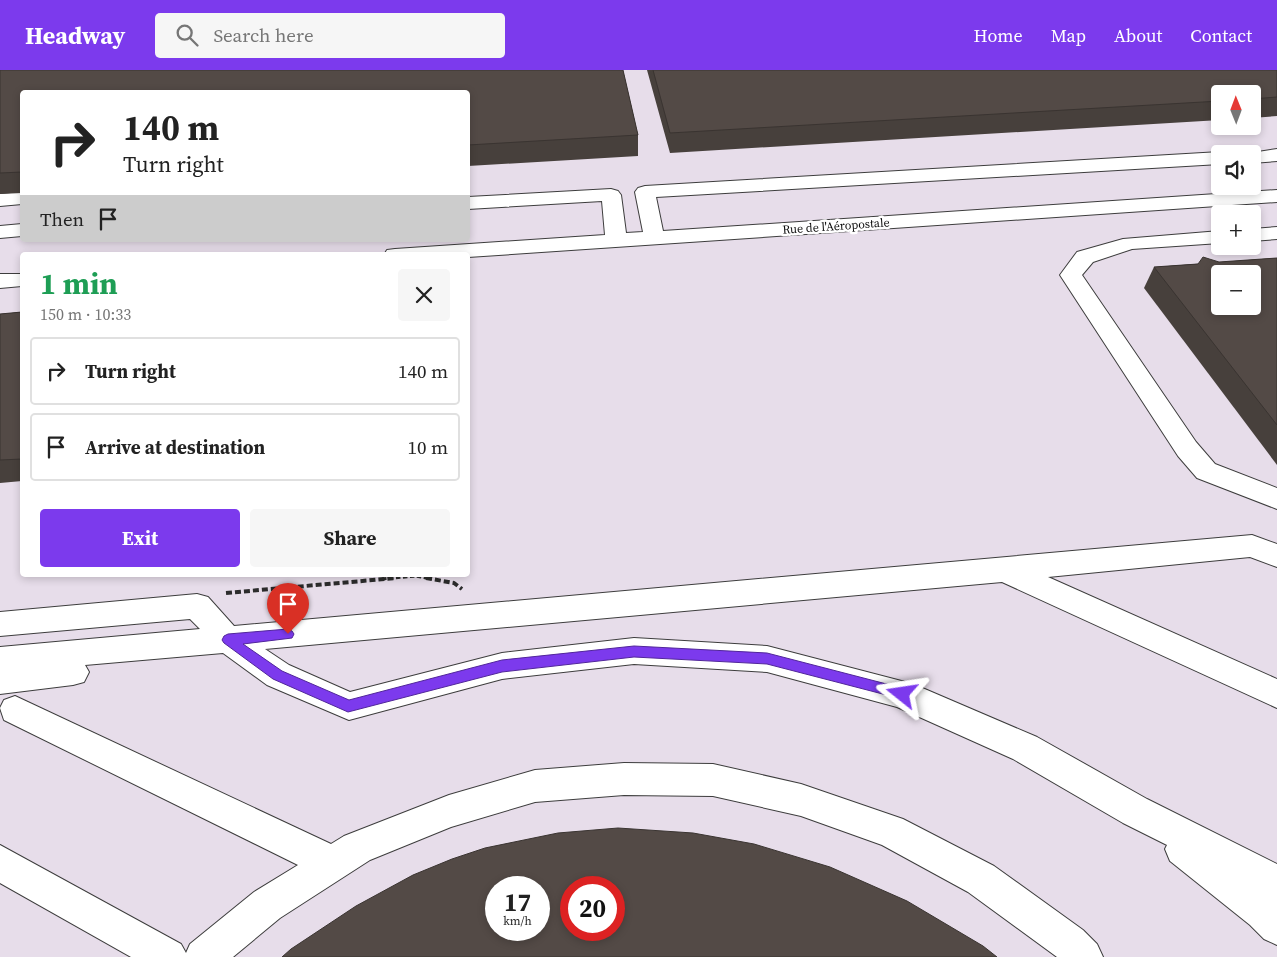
<!DOCTYPE html>
<html lang="en">
<head>
<meta charset="utf-8">
<style>
	:root { --surface:#fff; --page:#f6f6f6; --text:#222; --muted:#767676; --line:#e0e0e0; --accent:#7c3aed }
	body { margin:0; font-family:"Source Serif 4",serif; background:var(--page); color:var(--text); height:100vh; display:flex; flex-direction:column; font-size:19px; white-space:nowrap }
	* { box-sizing:border-box; margin:0 }
	p { font-size:16px; color:var(--muted) }
	.icon { flex:none; width:28px; height:28px; fill:none; stroke:currentColor; stroke-width:2; stroke-linecap:round; stroke-linejoin:round }
	.map { position:relative; flex:1; overflow:hidden }
	.drawer { position:absolute; left:20px; top:182px; width:450px; height:325px; display:flex; flex-direction:column; background:var(--surface); border-radius:5px; box-shadow:0 2px 8px #0003 }
	.drawer>* { flex:none }
	.top-card { position:absolute; left:20px; top:20px; width:450px; height:152px; border-radius:5px; box-shadow:0 2px 8px #0003; background:#fff; color:var(--text); overflow:hidden }
	.needle { width:32px; rotate:359deg }
	.tools { position:absolute; left:1211px; top:15px; display:grid; gap:10px }
	.tools a { display:grid; place-items:center; width:50px; height:50px; border-radius:5px; background:var(--surface); box-shadow:0 2px 8px #0003; font-size:25px }
	.speed { position:absolute; left:485px; top:806px; display:flex; gap:10px; font-size:25px; font-weight:700; text-align:center }
	.speed>* { display:grid; place-content:center; width:65px; height:65px; border-radius:50%; background:var(--surface); box-shadow:0 2px 8px #0003; line-height:1 }
	.speed small { font-size:12px; font-weight:400 }
	.speed .limit { border:8px solid #d22; background:#fff; color:#111 }
	.pin { position:absolute; display:grid; place-items:center; width:42px; height:42px; color:#fff; margin:-51px -21px; border-radius:50% 50% 50% 0; rotate:-45deg; box-shadow:0 0 5px #0007 }
	.pin .icon { rotate:45deg }
	.me { position:absolute; width:55px; margin:-28px; rotate:285deg; stroke-linejoin:round; filter:drop-shadow(0 0 4px #0008) }
	.turn { display:flex; align-items:center; gap:18px; height:105px; padding:0 20px; font-size:22px }
	.turn .icon { width:65px; height:65px; stroke-width:2.5 }
	.turn b { display:block; font-size:35px; line-height:42px }
	.then { display:flex; align-items:center; height:48px; padding:0 20px; background:#0003; gap:10px; font-size:19px }
	.round { display:grid; place-items:center; flex:none; width:52px; height:52px; border-radius:5px; background:var(--page) }
	.summary { display:flex; align-items:center; justify-content:space-between; height:85px; padding:0 20px }
	h1 { font-size:30px; font-weight:700; line-height:38px; color:#1e9e55 }
	.button { display:flex; gap:10px; margin-top:auto; padding:10px 20px }
	.button a { flex:1; height:58px; border-radius:5px; background:var(--accent); color:#fff; font-size:20px; font-weight:700; line-height:58px; text-align:center }
	.button a+a { background:var(--page); color:var(--text) }
	ul { padding:0; list-style:none }
	li { display:flex; align-items:center; gap:15px; height:68px; margin:0 10px 8px; padding:0 10px; border:2px solid var(--line); border-radius:5px }
	li div { flex:1 }
	li b { display:block; font-size:19px }
	li em { font-style:normal }
	header { display:flex; align-items:center; gap:30px; box-sizing:border-box; height:70px; padding:0 25px; background:var(--accent); color:#fff }
	header strong { font-size:24px }
	nav { display:flex; gap:28px; margin-inline-start:auto; font-size:18px }
	.search { width:350px; height:45px; background:var(--page); display:flex; align-items:center; gap:12px; box-sizing:border-box; padding:0 18px; border-radius:5px; color:var(--muted); font-size:19px }
	.map>svg:first-child { display:block }
	.industrial { fill:#e7ddea; fill-rule:evenodd }
	.lines { fill:none; stroke-linecap:round; stroke-linejoin:round }
	.minor-casing { stroke:#3d3d3d; stroke-width:2 }
	.path-far1 { stroke:#2c2c2c; stroke-width:3; stroke-dasharray:4.5 2.5; stroke-linecap:butt }
	.path { stroke:#2c2c2c; stroke-width:4; stroke-dasharray:6 3; stroke-linecap:butt }
	.minor { fill:#fff; fill-rule:evenodd }
	.wall { fill:#47403c }
	.building { fill:#534a46; stroke:#3a3431; fill-rule:evenodd }
	.route { fill:#7c3aed; stroke:#51269a }
	.labels { text-anchor:middle; stroke-width:5; stroke-linejoin:round; paint-order:stroke }
	.far-street-label { font-size:12px; fill:#0a0a0a; stroke:#fff }
</style>
</head>
<body>
<header>
<strong>Headway</strong>
<div class="search"><svg class="icon" aria-label="search" viewBox="0 0 24 24"><circle cx="10" cy="10" r="6"/><path d="M15 15l6 6"/></svg>Search here</div>
<nav><a>Home</a><a>Map</a><a>About</a><a>Contact</a></nav>
</header>
<div class="map">
<svg width="1277" height="887" viewBox="0 0 1277 887">
	<rect width="100%" height="100%" fill="#fff8e7"/>
	<path class="industrial" d="M0,0H1277V887H0ZM22,22H468V170H22ZM1220,24H1252V56H1220ZM1220,84H1252V116H1220ZM1220,144H1252V176H1220ZM22,185H468V505H22ZM1220,204H1252V236H1220ZM496,818H539V860H496ZM571,818H614V860H571Z"/>
	<g class="lines">
		<defs>
			<g id="minor">
				<polygon points="1277,79 1277,91 1252,93 1252,84 1245,84"/>
				<polygon points="1220,82 1226,84 1220,84 1220,94 656,127 663,161 1277,120 1277,132 468,187 468,185 384,185 387,180 395,179 605,165 602,131 468,139 468,127 611,119 618,121 621,125 626,163 643,162 635,122 638,118 645,116"/>
				<polygon points="22,122 22,134 0,136 0,124"/>
				<polygon points="22,154 22,166 0,168 0,156"/>
				<polygon points="1277,157 1277,169 1252,171 1252,159"/>
				<polygon points="1220,161 1220,173 1132,179 1093,192 1082,205 1196,372 1215,394 1277,418 1277,439 1197,408 1178,386 1060,205 1077,182 1123,169"/>
				<polygon points="0,204 22,204 22,216 0,218"/>
				<polygon points="1252,465 1277,474 1277,497 1250,487 1048,507 1277,609 1277,638 1002,512 265,579 289,595 350,622 502,583 634,568 767,576 913,614 1037,667 1147,729 1277,794 1277,875 1264,869 1250,855 1170,791 1165,779 1167,775 1123,753 1013,689 897,637 767,602 634,594 502,609 349,650 267,615 223,583 85,595 89,602 84,612 73,615 0,624 0,577 200,559 190,549 0,566 0,542 197,524 208,527 234,556"/>
				<polygon points="15,626 331,774 344,766 449,725 535,700 624,693 713,694 801,714 903,749 994,796 1083,860 1097,874 1103,887 1057,887 968,822 882,775 801,746 713,726 624,725 535,732 451,757 370,790 280,848 233,887 131,887 0,813 0,775 181,874 186,883 190,874 254,822 298,795 4,650 0,638 4,630"/>
			</g>
		</defs>
		<use href="#minor" class="minor-casing"/>
		<polyline class="path-far1" points="382,509 416,506 432,509"/>
		<g class="path">
			<polyline points="426,508 454,513 462,519"/>
			<polyline points="226,523 396,508"/>
		</g>
		<use href="#minor" class="minor"/>
	</g>
	<g class="wall">
		<polygon points="0,0 623,0 638,65 638,86 468,96 468,22 22,22 22,123 0,124"/>
		<polygon points="647,0 1277,0 1277,46 1252,48 1252,24 1220,24 1220,50 670,83"/>
		<polygon points="1277,188 1277,395 1144,218 1154,197"/>
		<polygon points="22,242 22,411 0,413 0,244"/>
	</g>
	<g class="building">
		<polygon points="0,0 623,0 638,65 468,75 468,22 22,22 22,102 0,103"/>
		<polygon points="653,0 1277,0 1277,27 1252,29 1252,24 1220,24 1220,31 670,63"/>
		<path d="M1203,187L1219,192L1277,188V355L1154,197L1198,194ZM1220,204H1252V236H1220Z"/>
		<polygon points="22,242 22,389 0,390 0,244"/>
		<path d="M618,758L693,763L754,774L830,797L907,831L983,876L997,887H282L291,879L356,836L413,805L452,789L485,778L558,763ZM496,818H539V860H496ZM571,818H614V860H571Z"/>
	</g>
	<polygon class="route" points="288,559 292,561 294,564 292,568 243,574 282,601 349,630 502,590 634,576 767,583 902,618 907,620 908,624 907,628 902,629 767,594 634,587 502,602 348,642 273,609 224,573 222,570 224,566 228,564"/>
	<g class="labels">
		<g class="far-street-label">
			<text transform="translate(836 156) rotate(-4)" y="4">Rue de l'Aéropostale</text>
		</g>
	</g>
</svg>
<div class="tools">
<a><svg class="needle" viewBox="-14 -14 28 28"><path d="M0-13l5 13h-10z" fill="#e53935"/><path d="M0 13l5-13h-10z" fill="#767676"/></svg></a>
<a><svg class="icon" aria-label="sound" viewBox="0 0 24 24"><path d="M4 9h4l5-4v14l-5-4H4zM17 9q2 3 0 6"/></svg></a>
<a>+</a>
<a>−</a>
</div>
<div class="speed"><div>17<small>km/h</small></div><div class="limit">20</div></div>
<div class="pin" style="left:288px;top:564px;background:#d93025"><svg class="icon" aria-label="arrive" viewBox="0 0 24 24"><path d="M6 21V4h12l-3 4 3 4H6"/></svg></div>
<svg class="me" style="left:902px;top:624px" viewBox="-20 -20 40 40"><path d="M0-17L14 15 0 8-14 15z" fill="#7c3aed" stroke="#fff" stroke-width="4"/></svg>
<div class="top-card">
<div class="turn"><svg class="icon" aria-label="right" viewBox="0 0 24 24"><path d="M7 20v-9h11M14 6l5 5-5 5"/></svg><div><b>140 m</b>Turn right</div></div>
<div class="then">Then<svg class="icon" aria-label="arrive" viewBox="0 0 24 24"><path d="M6 21V4h12l-3 4 3 4H6"/></svg></div>
</div>
<section class="drawer">
<div class="summary"><div><h1>1 min</h1><p>150 m · 10:33</p></div><a class="round"><svg class="icon" aria-label="close" viewBox="0 0 24 24"><path d="M6 6l12 12M18 6L6 18"/></svg></a></div>
<ul>
<li><svg class="icon" aria-label="right" viewBox="0 0 24 24"><path d="M7 20v-9h11M14 6l5 5-5 5"/></svg><div><b>Turn right</b></div><em>140 m</em></li>
<li><svg class="icon" aria-label="arrive" viewBox="0 0 24 24"><path d="M6 21V4h12l-3 4 3 4H6"/></svg><div><b>Arrive at destination</b></div><em>10 m</em></li>
</ul>
<div class="button"><a>Exit</a><a>Share</a></div>
</section>
</div>
</body>
</html>
